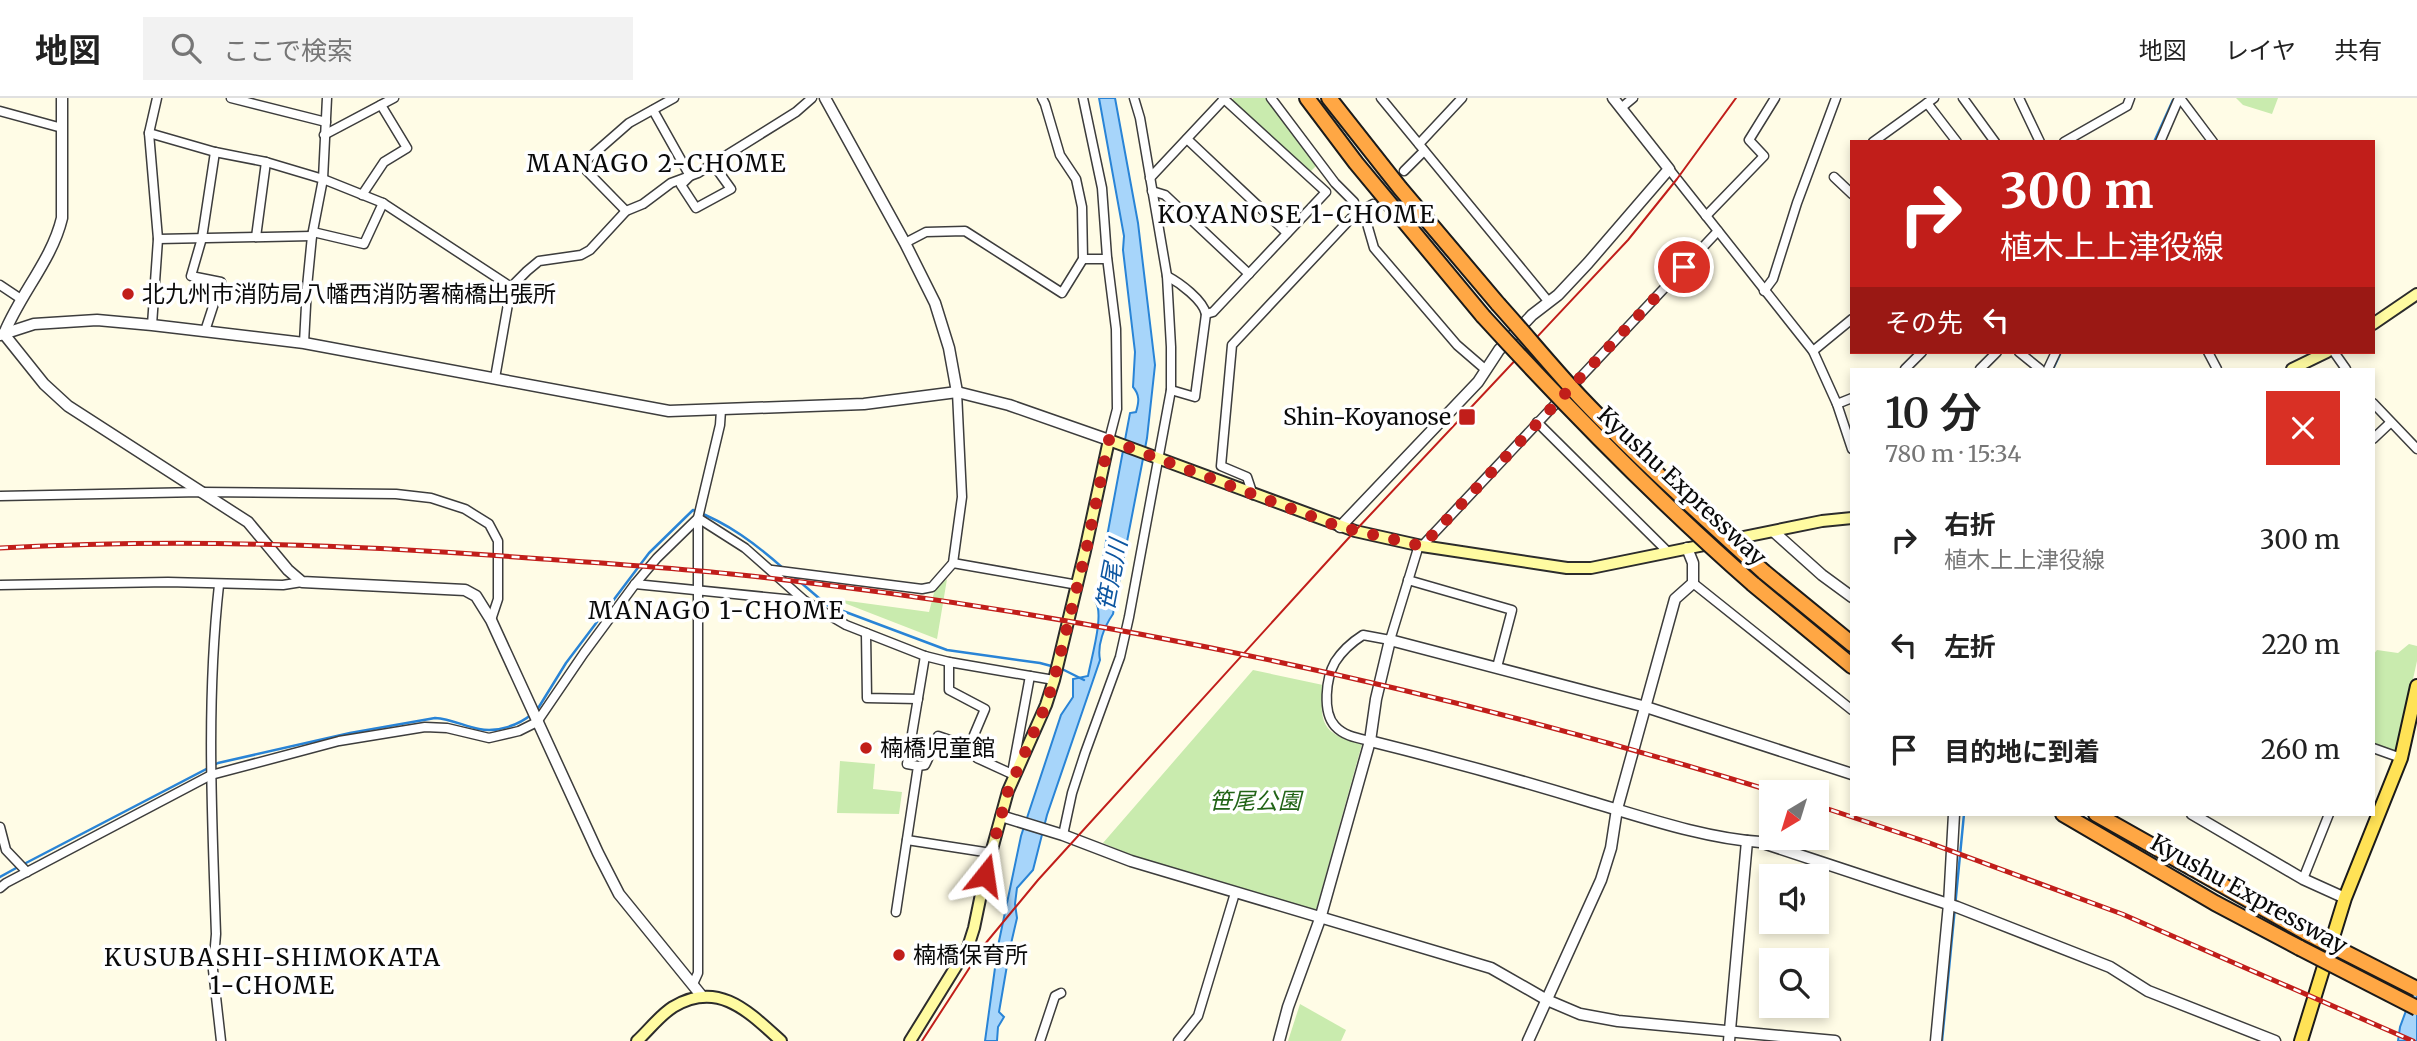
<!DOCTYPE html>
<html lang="ja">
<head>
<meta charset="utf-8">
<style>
	:root { --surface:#fff; --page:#f2f2f2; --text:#222; --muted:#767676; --line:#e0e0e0 }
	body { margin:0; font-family:Merriweather,"Noto Sans JP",serif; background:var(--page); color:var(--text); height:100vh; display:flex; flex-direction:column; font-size:26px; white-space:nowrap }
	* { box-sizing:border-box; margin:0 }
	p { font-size:23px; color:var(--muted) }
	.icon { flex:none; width:38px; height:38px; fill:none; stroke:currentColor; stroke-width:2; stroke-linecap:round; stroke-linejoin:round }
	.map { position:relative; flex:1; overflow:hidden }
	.panel { position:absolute; left:1850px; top:270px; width:525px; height:448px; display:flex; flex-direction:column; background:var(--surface); border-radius:0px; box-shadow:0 4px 10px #0003 }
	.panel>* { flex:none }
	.top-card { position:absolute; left:1850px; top:42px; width:525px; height:214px; border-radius:0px; box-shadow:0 4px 10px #0003; background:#c11e1a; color:#fff; overflow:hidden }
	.needle { width:46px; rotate:218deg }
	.tools { position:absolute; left:1759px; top:682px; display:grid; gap:14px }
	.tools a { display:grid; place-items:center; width:70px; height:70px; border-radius:0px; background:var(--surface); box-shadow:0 4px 10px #0003; font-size:35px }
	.pin { position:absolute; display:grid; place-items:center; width:60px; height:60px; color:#fff; margin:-30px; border:4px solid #fff; border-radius:50%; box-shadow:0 2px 7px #0007 }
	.me { position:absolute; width:77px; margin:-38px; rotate:15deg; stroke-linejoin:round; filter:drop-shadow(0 0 5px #0008) }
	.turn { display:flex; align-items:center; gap:24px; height:147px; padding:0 35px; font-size:32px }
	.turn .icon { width:91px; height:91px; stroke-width:2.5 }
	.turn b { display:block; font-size:49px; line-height:60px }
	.then { display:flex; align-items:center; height:66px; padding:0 35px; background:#0003; gap:14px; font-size:26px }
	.round { display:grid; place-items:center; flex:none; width:74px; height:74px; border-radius:0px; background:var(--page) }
	.head { display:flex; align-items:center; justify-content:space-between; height:119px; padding:0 35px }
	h1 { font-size:42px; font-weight:600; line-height:52px }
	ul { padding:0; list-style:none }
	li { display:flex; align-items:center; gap:21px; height:105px; padding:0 35px }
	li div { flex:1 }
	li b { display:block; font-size:26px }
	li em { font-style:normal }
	header { display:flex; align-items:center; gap:42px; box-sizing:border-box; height:98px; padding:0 35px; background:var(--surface); border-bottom:2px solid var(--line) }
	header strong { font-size:33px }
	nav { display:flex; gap:38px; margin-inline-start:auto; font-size:24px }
	.search { width:490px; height:63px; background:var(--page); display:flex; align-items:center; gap:18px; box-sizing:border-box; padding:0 24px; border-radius:0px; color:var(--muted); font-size:26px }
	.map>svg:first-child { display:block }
	.green { fill:#c9ebae }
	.water { fill:#a7d5fa; stroke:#2984d6; stroke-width:2 }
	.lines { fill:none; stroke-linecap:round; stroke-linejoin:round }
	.stream { stroke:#2984d6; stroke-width:2.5 }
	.minor-casing { stroke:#3d3d3d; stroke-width:11 }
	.tertiary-casing { stroke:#3d3d3d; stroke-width:13 }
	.secondary-casing { stroke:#2c2c2c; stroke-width:14 }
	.primary-casing { stroke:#1b1b1b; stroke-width:16 }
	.motorway-casing { stroke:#1b1b1b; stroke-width:18 }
	.minor { stroke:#fff; stroke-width:8 }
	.tertiary { stroke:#fff; stroke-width:10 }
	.secondary { stroke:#fffba1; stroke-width:10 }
	.primary { stroke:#ffe256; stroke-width:12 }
	.motorway { stroke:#ffa744; stroke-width:14 }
	.tram { stroke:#c11e1a; stroke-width:2 }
	.rail-casing { stroke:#c11e1a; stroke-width:5 }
	.rail { stroke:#fff; stroke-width:2.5; stroke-dasharray:8; stroke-linecap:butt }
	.motorway-bridge-casing { stroke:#1b1b1b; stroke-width:18; stroke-linecap:butt }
	.motorway-bridge { stroke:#ffa744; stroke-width:14 }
	.route { stroke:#c11e1a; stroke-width:12; stroke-dasharray:0 21.6 }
	.poi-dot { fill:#c11e1a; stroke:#fff; stroke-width:2.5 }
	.labels { text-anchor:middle; stroke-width:7; stroke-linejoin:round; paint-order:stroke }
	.poi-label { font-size:23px; fill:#0a0a0a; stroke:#fff; text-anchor:start }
	.street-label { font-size:23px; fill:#0a0a0a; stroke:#fff }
	.park-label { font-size:23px; font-style:italic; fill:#226417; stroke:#fff }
	.neighbourhood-label { font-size:24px; letter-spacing:2px; fill:#0a0a0a; stroke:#fff }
	.water-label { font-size:24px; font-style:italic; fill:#0d56a1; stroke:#fff }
</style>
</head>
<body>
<header>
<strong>地図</strong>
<div class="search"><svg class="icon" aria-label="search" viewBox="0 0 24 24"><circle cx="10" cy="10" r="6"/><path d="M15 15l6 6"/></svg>ここで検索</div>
<nav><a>地図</a><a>レイヤ</a><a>共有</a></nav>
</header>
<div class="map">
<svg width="2417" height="943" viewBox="0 0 2417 943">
	<rect width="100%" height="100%" fill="#fffce6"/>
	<g class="green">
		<polygon points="1233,0 1266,0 1316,68 1309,75 1232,2"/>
		<polygon points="2236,0 2278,0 2272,16 2243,7"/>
		<polygon points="947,481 937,541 834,501 929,514 935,491"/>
		<polygon points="2409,546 2417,548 2417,563 2397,653 2373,646 2373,557 2377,552 2398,555"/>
		<path d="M1253,572L1323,587C1319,625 1322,637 1362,646L1316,812L1133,758L1103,745Z"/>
		<polygon points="840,663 875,666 873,691 902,694 899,716 837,715"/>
		<polygon points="1300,906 1346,932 1341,943 1288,943"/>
	</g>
	<g class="water">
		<path d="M1099,0H1115L1138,125L1155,267L1147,340L1113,516C1104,529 1097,547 1100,562L1047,717L1033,772L1017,790L1015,806L1017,820L1010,850L999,914L1004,919L998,929L997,943H985L998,848L1021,738L1061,617L1073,599V581L1088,578C1091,561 1105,515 1095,503L1130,315L1136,314C1139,304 1140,297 1133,289L1135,254L1123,152L1124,138Z"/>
		<polygon points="2417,883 2417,943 2398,943 2400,929"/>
	</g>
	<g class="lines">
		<g class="stream">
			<polyline points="2154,44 2173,2"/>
			<polyline points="2053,271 2061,254"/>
			<polyline points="792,477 827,507 947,552 1040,565 1055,569"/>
			<polyline points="1062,571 1084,582"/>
			<path d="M537,612L566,565L649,455L693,412C728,425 756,446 784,471"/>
			<path d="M24,766L218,665L350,635L435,620C451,621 464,628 479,631C497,635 519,627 532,616"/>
			<polyline points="0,779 18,769"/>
			<polyline points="1942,943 1964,716"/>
		</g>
		<defs>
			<g id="minor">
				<polyline points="231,0 326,24"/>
				<polyline points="1083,0 1102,90 1107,159 1116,231 1117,311 1109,342"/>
				<polyline points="1271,0 1335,85 1354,104"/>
				<polyline points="1381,0 1548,203"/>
				<polyline points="1963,0 1995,44"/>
				<polyline points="2019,0 2040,44"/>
				<polyline points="2180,0 2213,44"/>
				<polyline points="1927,5 1957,44"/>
				<polyline points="1621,10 1633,0"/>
				<polyline points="653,12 690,78 681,87 696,110 731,91 713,66"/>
				<polyline points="0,13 62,30"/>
				<polyline points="149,35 215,54 266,64 323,81 383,105 511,189"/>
				<polyline points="324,37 394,0"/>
				<polyline points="1187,41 1287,135"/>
				<polyline points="1873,44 1934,0"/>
				<polyline points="2064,44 2127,8 2130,0"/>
				<polyline points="2160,44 2179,0"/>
				<polyline points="1419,46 1462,0"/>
				<polyline points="1669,71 1813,253 1837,306 1852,351"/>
				<polyline points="1404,73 1424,53"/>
				<polyline points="1834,79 1852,96"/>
				<polyline points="1150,80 1225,0"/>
				<polyline points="1152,93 1165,97 1249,176"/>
				<polyline points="362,97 384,64 407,50 381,7"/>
				<polyline points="1363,112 1374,150 1457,247 1486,272"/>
				<polyline points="626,113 581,67 629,25 674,0"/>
				<polyline points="1706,118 1764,58 1749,42 1775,0"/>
				<polyline points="313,134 364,146 383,105"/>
				<polyline points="256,139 266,64"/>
				<polyline points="158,141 312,138"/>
				<polyline points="905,145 926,134 965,133 1062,195 1083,161 1082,109 1076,81 1060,57 1045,6 1042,0"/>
				<polyline points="1083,161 1107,161"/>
				<path d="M1167,178C1180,185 1203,202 1206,216L1213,214L1326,94L1223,0"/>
				<polyline points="0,187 21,201"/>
				<polyline points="1764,193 1773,181 1797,105 1836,0"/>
				<polyline points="152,227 158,141 149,35 157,0"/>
				<polyline points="205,233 221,184 191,178 202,140 215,54"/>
				<polyline points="304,245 307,189 312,138 323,81 327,0"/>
				<polyline points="1813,253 1852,221"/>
				<polyline points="2019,254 2040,271"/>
				<polyline points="2208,254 2217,271"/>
				<polyline points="2334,254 2346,271"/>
				<polyline points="1905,271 1922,254"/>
				<polyline points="1980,271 1997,254"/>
				<polyline points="2048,271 2056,254"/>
				<polyline points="495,280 511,189 527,173 539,163 581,157 590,152 626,113 643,106 671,85 698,75 796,14 812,0"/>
				<polyline points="1171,292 1195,299 1206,216"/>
				<polyline points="2373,305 2417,351"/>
				<polyline points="1837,306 1852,300"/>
				<polyline points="1537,324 1668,454"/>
				<polyline points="2373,341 2390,325"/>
				<polyline points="1253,397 1247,379 1221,368 1232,247 1355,116 1373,106"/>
				<polyline points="0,398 201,394 396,396 431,400 465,411 489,426 498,443 498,501 491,522"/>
				<polyline points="1422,448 1718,133"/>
				<polyline points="953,465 1078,487"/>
				<polyline points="772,472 922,491 932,489 953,465 962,399 957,294"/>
				<polyline points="1408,482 1512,512 1497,569"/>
				<polyline points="1693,485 1852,612"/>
				<polyline points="635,486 805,503"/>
				<polyline points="0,487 168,484 283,487 302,484"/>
				<path d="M219,487C206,605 212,718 216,836L213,872L221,943"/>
				<polyline points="866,535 867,600 918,601"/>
				<polyline points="949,564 949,592 985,611 974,637 973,650"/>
				<path d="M1370,643C1357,640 1344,638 1335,628C1322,614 1326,580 1335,564C1342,553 1352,544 1363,537L1390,542L1419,447"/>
				<polyline points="2373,650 2401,660"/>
				<polyline points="918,668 925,667 927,663 938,638 973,650 977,660 1012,676"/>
				<polyline points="1012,675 1030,578"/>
				<polyline points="0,729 6,752 27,774"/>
				<polyline points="1063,737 1072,695 1085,655 1120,559 1129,519 1171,292 1171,249 1167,178 1140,20 1134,0"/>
				<polyline points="907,742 991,755"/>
				<polyline points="2303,781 2329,716"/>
				<polyline points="0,790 6,785 211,677 339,643 425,629 447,630 489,640 519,633 537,624 584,555 635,486 657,460 698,420 745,450 805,503 846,527 925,558 949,564 1054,582"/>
				<polyline points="896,814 918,668 907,666 925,558"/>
				<polyline points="693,886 698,875 698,420 720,327 721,312"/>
				<polyline points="1040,943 1055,898 1061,895"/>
				<polyline points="1178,943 1198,918 1235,795"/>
			</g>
			<g id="tertiary">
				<polyline points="825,0 905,145 935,205 949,250 957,294"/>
				<polyline points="4,236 44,286 68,308 248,424 288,472 302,484 465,492 476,498 491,522 598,755 619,796 701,897"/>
				<path d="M4,236C20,196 52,162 62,120V0"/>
				<polyline points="0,237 34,226 97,222 152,227 304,245 669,313 864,306 957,294 1009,307 1109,342"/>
				<polyline points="1340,429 1478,284 1499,252 1532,217 1558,197 1588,165 1669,71 1613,0"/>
				<polyline points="1774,434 1822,477 1852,499"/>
				<path d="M1370,643C1443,661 1516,681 1588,703C1643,719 1703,740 1760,744L1957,809L2110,869L2148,893L2275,943"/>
				<polyline points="2192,716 2303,781 2345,800"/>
				<polyline points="1001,718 1063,737 1131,763 1491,870 1547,902 1580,916 1618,923 1835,943"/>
				<polyline points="1279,943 1288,909 1320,821 1370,643 1376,601 1390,542 1646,609 1852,676"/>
				<polyline points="1528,943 1601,782 1611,750 1617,711 1675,501 1693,485 1693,465 1687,450"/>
				<polyline points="1729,943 1747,743"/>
				<polyline points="1936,943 1949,806 1954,716"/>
			</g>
			<g id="secondary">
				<polyline points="2373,226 2417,196"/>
				<polyline points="2292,271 2327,254"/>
				<path d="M637,943C649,932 659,918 673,909C718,882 748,913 781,943"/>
				<polyline points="910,943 968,849 974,830 985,777 1008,693 1046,607 1054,582 1085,453 1109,342 1355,433 1422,448 1567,470 1591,470 1822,423 1852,420"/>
			</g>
			<polyline id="primary" points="2301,943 2345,800 2401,660 2417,588"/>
			<g id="motorway">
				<polyline points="1307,0 1356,65 1483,218"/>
				<polyline points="1329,0 1400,90 1498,206"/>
				<polyline points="1764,474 1852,546"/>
				<polyline points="1753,486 1852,568"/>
				<polyline points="2063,716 2215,805 2300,850"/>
				<polyline points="2096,716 2307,835"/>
			</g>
		</defs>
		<use href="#minor" class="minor-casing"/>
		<use href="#tertiary" class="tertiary-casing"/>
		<use href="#secondary" class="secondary-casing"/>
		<use href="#primary" class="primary-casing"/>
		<use href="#motorway" class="motorway-casing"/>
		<use href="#minor" class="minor"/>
		<use href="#tertiary" class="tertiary"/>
		<use href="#secondary" class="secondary"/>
		<use href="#primary" class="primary"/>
		<use href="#motorway" class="motorway"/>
		<polyline class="tram" points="922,943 985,846 1038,782 1355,433 1628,142 1677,81 1736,0"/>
		<defs>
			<g id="rail">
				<path d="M0,450C182,440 362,447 543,461C615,466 688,471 760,479C1105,518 1446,592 1778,695"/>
				<polyline points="1816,707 1927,744 2122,816 2413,943"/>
			</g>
		</defs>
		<use href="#rail" class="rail-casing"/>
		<use href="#rail" class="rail"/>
		<defs>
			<g id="motorway-bridge">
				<path d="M1498,206C1526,237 1552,269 1580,299C1638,360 1701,417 1764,474"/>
				<path d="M1483,218C1569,312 1657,402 1753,486"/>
				<polyline points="2307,835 2417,891"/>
				<polyline points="2300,850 2417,910"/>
			</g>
		</defs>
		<use href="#motorway-bridge" class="motorway-bridge-casing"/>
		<use href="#motorway-bridge" class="motorway-bridge"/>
	</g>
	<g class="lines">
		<polyline class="route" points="985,777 1008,693 1046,607 1054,582 1086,453 1109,342 1340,429 1422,448 1684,169"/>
	</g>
	<g class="poi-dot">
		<circle cx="128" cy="196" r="7"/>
		<rect x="1458" y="310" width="18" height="18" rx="3.5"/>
		<circle cx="866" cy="650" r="7"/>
		<circle cx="899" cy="857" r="7"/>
	</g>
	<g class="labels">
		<g class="poi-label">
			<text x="142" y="204">北九州市消防局八幡西消防署楠橋出張所</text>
			<text x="1451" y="327" text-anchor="end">Shin-Koyanose</text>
			<text x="880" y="658">楠橋児童館</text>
			<text x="913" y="865">楠橋保育所</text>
		</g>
		<g class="street-label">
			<text transform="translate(1682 388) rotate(43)" y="8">Kyushu Expressway</text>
			<text transform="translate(2249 796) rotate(29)" y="8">Kyushu Expressway</text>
		</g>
		<g class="park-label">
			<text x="1255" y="711">笹尾公園</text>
		</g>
		<g class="neighbourhood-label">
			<text x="657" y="74">MANAGO 2-CHOME</text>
			<text x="1297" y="125">KOYANOSE 1-CHOME</text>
			<text x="717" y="521">MANAGO 1-CHOME</text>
			<text x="273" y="868">KUSUBASHI-SHIMOKATA<tspan x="273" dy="28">1-CHOME</tspan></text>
		</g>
		<g class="water-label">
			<text transform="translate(1112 477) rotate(-79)" y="8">笹尾川</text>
		</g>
	</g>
</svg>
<div class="tools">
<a><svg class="needle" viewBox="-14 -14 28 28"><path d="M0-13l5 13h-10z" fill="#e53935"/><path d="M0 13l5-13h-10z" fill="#767676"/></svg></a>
<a><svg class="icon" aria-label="sound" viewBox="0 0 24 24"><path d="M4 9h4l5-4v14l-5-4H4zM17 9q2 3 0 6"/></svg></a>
<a><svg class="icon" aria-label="search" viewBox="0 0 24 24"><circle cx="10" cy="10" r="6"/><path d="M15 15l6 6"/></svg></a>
</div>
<div class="pin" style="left:1684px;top:169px;background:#d93025"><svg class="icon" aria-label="arrive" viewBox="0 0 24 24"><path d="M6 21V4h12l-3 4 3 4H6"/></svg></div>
<svg class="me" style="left:985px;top:777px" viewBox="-20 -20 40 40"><path d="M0-17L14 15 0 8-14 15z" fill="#c11e1a" stroke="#fff" stroke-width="4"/></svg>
<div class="top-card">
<div class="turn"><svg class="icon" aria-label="right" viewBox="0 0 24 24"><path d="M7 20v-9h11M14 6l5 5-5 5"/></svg><div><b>300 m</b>植木上上津役線</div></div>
<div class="then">その先<svg class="icon" aria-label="left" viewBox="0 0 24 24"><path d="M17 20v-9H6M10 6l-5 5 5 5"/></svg></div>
</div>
<section class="panel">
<div class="head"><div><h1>10 分</h1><p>780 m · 15:34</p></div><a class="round" style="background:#d93025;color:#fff"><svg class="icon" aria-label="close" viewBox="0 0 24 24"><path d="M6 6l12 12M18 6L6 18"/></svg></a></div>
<ul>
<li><svg class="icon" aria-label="right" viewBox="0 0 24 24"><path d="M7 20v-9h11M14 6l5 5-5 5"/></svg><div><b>右折</b><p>植木上上津役線</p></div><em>300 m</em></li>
<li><svg class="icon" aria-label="left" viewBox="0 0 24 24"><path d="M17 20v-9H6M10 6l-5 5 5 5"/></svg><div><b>左折</b></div><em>220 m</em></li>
<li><svg class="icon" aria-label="arrive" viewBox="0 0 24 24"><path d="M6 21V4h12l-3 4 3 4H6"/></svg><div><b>目的地に到着</b></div><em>260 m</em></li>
</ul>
</section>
</div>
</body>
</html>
